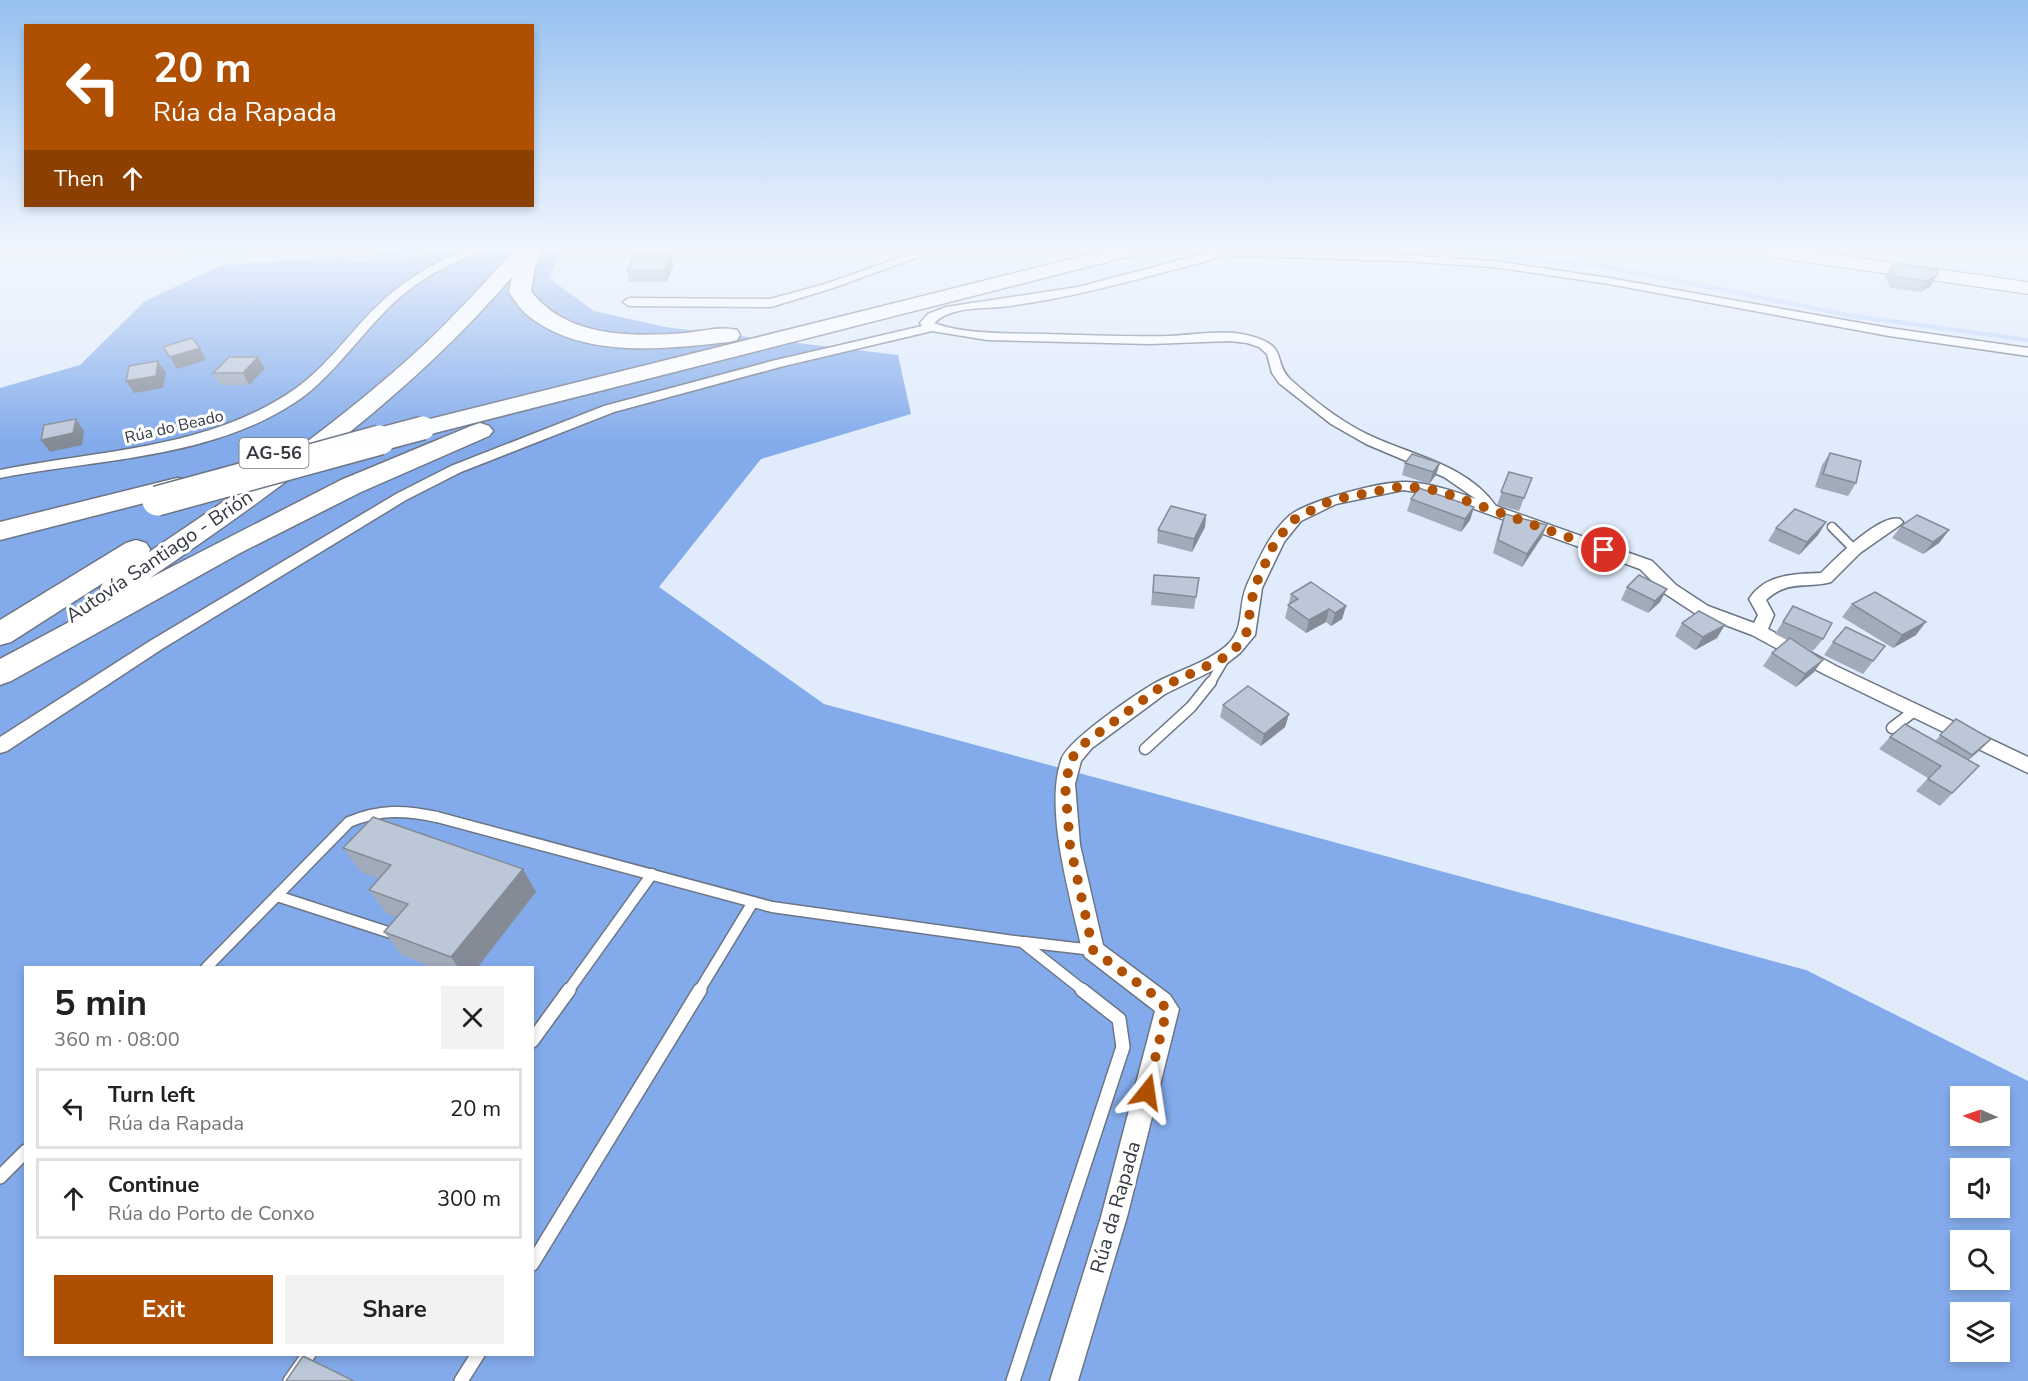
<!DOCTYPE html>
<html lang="en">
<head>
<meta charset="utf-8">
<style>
	:root { --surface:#fff; --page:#f2f2f2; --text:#202124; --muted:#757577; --line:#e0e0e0; --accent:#ae4f01 }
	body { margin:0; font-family:"Nunito Sans",sans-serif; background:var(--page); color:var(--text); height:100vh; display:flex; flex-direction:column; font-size:22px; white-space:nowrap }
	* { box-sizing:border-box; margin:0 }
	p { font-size:20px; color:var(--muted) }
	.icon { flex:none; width:33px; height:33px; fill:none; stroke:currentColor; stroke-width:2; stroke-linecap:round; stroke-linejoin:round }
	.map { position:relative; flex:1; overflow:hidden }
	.drawer { position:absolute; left:24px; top:966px; width:510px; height:390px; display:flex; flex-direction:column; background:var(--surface); border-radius:0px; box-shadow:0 3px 9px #0003 }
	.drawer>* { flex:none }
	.guide { position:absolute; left:24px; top:24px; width:510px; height:183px; border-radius:0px; box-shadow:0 3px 9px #0003; background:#ae4f01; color:#fff; overflow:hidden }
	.needle { width:39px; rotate:272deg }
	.tools { position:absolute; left:1950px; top:1086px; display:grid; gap:12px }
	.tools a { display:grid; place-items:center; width:60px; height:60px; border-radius:0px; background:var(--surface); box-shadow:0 3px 9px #0003; font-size:30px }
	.pin { position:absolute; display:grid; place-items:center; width:51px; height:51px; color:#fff; margin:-26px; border:3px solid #fff; border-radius:50%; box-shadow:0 2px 6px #0007 }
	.me { position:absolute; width:66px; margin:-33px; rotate:15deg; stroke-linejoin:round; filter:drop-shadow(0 0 4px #0008) }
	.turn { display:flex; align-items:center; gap:21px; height:126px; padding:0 30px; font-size:27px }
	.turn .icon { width:78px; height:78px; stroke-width:2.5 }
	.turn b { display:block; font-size:42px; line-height:51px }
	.then { display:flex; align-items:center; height:57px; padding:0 30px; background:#0003; gap:12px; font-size:22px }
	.round { display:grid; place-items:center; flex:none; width:63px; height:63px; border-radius:0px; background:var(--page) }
	.headline { display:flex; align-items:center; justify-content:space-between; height:102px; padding:0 30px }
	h1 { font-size:36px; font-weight:700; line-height:45px }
	.action { display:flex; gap:12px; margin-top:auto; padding:12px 30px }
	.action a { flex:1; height:69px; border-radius:0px; background:var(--accent); color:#fff; font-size:24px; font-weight:700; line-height:69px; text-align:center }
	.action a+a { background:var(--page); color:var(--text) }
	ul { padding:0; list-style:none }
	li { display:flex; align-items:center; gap:18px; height:81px; margin:0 12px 9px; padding:0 18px; border:3px solid var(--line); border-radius:0px }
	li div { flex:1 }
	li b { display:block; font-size:22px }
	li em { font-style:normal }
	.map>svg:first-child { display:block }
	.forest { fill:#83abeb; fill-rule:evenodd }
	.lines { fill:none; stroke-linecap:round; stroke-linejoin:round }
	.stream { stroke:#bcd5fc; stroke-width:4.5 }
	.service-far3-casing { stroke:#6c7585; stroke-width:8 }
	.service-far2-casing { stroke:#6c7585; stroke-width:11 }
	.service-far1-casing { stroke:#6c7585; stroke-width:13 }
	.service-casing { stroke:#6c7585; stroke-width:16 }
	.minor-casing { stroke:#6c7585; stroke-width:3 }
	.trunk-casing { stroke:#6c7585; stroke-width:2 }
	.motorway-casing { stroke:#6c7585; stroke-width:3 }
	.service-far3 { stroke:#fff; stroke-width:6 }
	.service-far2 { stroke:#fff; stroke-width:8 }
	.service-far1 { stroke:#fff; stroke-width:10 }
	.service { stroke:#fff; stroke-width:13 }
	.minor { fill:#fff; fill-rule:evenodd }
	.trunk { fill:#fff; fill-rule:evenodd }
	.motorway { fill:#fff; fill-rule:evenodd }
	.motorway-bridge-far1-casing { stroke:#6c7585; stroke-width:26; stroke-linecap:butt }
	.motorway-bridge-casing { stroke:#6c7585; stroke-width:32; stroke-linecap:butt }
	.motorway-bridge-far1 { stroke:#fff; stroke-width:23 }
	.motorway-bridge { stroke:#fff; stroke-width:29 }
	.wall { fill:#a2abba }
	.shaded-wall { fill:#848b97 }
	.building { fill:#bcc7d8; stroke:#848b97; stroke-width:1.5 }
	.route { stroke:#ae4f01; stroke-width:10; stroke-dasharray:0 18 }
	.labels { text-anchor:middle; stroke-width:6; stroke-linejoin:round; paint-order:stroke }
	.far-street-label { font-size:16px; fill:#363a41; stroke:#fff }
	.shield { fill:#fff; stroke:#72757a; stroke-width:1.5 }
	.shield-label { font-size:18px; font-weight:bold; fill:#363a41 }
	.street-label { font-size:20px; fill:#363a41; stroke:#fff }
</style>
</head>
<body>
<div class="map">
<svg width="2028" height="1381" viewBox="0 0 2028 1381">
	<rect width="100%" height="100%" fill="#e0ebfc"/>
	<path class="forest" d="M440,250H562L549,278L594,311L665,327L898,355L911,414L761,459L659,587L824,704L1806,970L2028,1081V1381H0V388L80,365L145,301L222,265ZM26,968H532V1354H26ZM1960,1096H2000V1136H1960ZM1960,1168H2000V1208H1960ZM1960,1240H2000V1280H1960ZM1960,1312H2000V1352H1960Z"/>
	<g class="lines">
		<g class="stream">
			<path d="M175,250C201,264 228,255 255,250"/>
			<polyline points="324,250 355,260 392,258 443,250"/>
			<polyline points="1460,250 1577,265 1603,266 1853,316 2028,340"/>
		</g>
		<defs>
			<polyline id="service-far3" points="1444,260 1446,250"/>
			<g id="service-far2">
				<polyline points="1832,527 1854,549"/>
				<polyline points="1210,684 1226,657"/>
			</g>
			<g id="service-far1">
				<polyline points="1892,728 1914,711"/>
				<polyline points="1145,749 1191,707 1211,682"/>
				<polyline points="277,896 394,934"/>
				<polyline points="1024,942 1093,950"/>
				<path d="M206,968L349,822C380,809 405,810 437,817L772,907L1022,942L1084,991"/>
				<polyline points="568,991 652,874"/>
				<polyline points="699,991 753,902"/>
			</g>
			<g id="service">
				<polyline points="532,1041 569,990"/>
				<polyline points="0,1177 26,1151"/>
				<polyline points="532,1264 700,990"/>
				<polyline points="290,1381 309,1354"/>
				<polyline points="461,1381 478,1354"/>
				<polyline points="1013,1381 1123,1047 1119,1019 1082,990"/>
			</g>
			<g id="minor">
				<path d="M465,250H481C473,257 458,261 448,266C430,274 414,285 399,298C366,327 342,365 308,393C222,459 101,458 0,478V470C100,450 209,449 295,389C326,367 348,335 375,308C401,282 431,264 465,250Z"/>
				<polygon points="921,250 938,250 833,288 771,307 629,306 623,302 629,298 770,299 825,284"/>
				<path d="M1199,250L1403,255L1493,261L1609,278L1889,328L2028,348V356L1889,336L1609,284L1493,267L1403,261L1221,255L1211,260C1141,278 1071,299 1000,307C978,309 951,307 934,323C964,335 1013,333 1046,334C1087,335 1128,337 1169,336C1196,335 1228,328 1254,337C1288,347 1273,362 1290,379C1311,398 1335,417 1359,430C1405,455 1464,461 1496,506L1652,561L1676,585L1708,606L1754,623L1758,615L1749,599C1765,574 1794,574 1821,573C1835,559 1880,513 1900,519L1903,522L1900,525L1860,553L1831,582C1805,589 1789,579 1766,600L1774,615L1768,629L1836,666L2028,757V773L1824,674L1752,635L1696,614L1664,593L1640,569L1436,495L1403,490L1336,504L1301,521L1284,542L1262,588L1255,635L1240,653L1226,664L1165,694L1092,748L1081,761L1075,784L1080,845L1103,945L1170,995L1179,1009L1127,1217L1078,1381H1050L1101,1217L1155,1011L1085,957L1082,950C1071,898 1043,808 1062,758C1070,739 1133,696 1153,684C1176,671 1204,664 1225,647C1246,630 1237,607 1247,585C1258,561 1269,534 1289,516C1307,501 1382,481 1406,482C1430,483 1453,491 1476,499L1444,477L1366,444L1331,424L1279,383L1272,373L1267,354L1259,347L1247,343L1230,341L1150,344L987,340L932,331L780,367L614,412L461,472L406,500L162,649L7,751L0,753V737L150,641L396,494L451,466L604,406L772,361L922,326L920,323L928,314L946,307L1078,287L1207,253Z"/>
			</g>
			<polygon id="trunk" points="1755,250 1805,250 2028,282 2028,294 1765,256 1758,254"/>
			<g id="motorway">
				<path d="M514,250H543L535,267L531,291C566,338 633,337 686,333C702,331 721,326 737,330L740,335L737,340L729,342C665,349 584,359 530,317C521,311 515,301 509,292L512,277C409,397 280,489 150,578L341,480L471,426L480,423L489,426L493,431L489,436L361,492L242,552L11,681L0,685V659L114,598L104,595L100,588L103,583L11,642L0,645V620L126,543L136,540L146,543L150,549L149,552C245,488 341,422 426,343C457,313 486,282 514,250Z"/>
				<polygon points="1107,250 1141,250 1138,254 423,436 414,433 410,428 414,423"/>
				<polygon points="177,478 187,480 191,486 187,492 0,540 0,522"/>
			</g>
		</defs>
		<use href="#service-far3" class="service-far3-casing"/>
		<use href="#service-far2" class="service-far2-casing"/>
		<use href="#service-far1" class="service-far1-casing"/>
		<use href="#service" class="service-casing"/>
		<use href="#minor" class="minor-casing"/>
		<use href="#trunk" class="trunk-casing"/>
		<use href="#motorway" class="motorway-casing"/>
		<use href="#service-far3" class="service-far3"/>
		<use href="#service-far2" class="service-far2"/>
		<use href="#service-far1" class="service-far1"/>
		<use href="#service" class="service"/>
		<use href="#minor" class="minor"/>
		<use href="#trunk" class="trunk"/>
		<use href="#motorway" class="motorway"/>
		<defs>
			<polyline id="motorway-bridge-far1" points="374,441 423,428"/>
			<polyline id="motorway-bridge" points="157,501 380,440"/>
		</defs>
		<use href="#motorway-bridge-far1" class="motorway-bridge-far1-casing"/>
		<use href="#motorway-bridge" class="motorway-bridge-casing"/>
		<use href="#motorway-bridge-far1" class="motorway-bridge-far1"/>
		<use href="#motorway-bridge" class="motorway-bridge"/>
	</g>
	<g class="wall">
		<polygon points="1962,250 1972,250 1971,252"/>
		<polygon points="1892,264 1938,270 1930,287 1920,292 1890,288 1885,275"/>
		<polygon points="674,266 666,282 629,282 627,271"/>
		<polygon points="265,369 249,385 220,385 213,373"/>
		<polygon points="1830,453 1856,483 1848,496 1815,487 1822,465"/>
		<polygon points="1405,463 1440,463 1436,475 1429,484 1402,475"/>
		<polygon points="1509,472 1524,498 1519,511 1497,505"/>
		<polygon points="1411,499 1474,507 1470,520 1461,532 1407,511"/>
		<polygon points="1505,514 1542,537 1522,567 1493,553 1500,527"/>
		<polygon points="1206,515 1205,527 1192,552 1157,543 1158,530"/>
		<polygon points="1826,522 1818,535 1799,555 1768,541 1776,528"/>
		<polygon points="1901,526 1949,530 1939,543 1923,554 1892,538"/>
		<polygon points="1154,575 1199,578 1194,609 1151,605"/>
		<polygon points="1627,587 1667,589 1660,602 1648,613 1621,600"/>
		<polygon points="1291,594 1346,606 1342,619 1331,626 1326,622 1306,633 1285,618"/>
		<polygon points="1852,604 1916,635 1893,648 1842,617"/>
		<polygon points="1793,606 1823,639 1813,651 1804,647 1814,672 1796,687 1763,666 1772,653 1787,640 1775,634"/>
		<polygon points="1682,623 1717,638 1695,650 1675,636"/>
		<polygon points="1833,642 1885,646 1863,674 1824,655"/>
		<polygon points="1223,705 1289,714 1285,727 1261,746 1220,717"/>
		<polygon points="1956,719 1991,739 1979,751 1968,760 1979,766 1940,806 1916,791 1928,778 1879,749 1890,737 1935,741"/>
		<polygon points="343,848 523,869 536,892 477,968 434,968 402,955 384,932 397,917 386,913 369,890 379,879 361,872"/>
	</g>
	<g class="shaded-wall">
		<polygon points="671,255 674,266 666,282 664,271"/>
		<polygon points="1937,276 1930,287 1920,292 1927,281"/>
		<polygon points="200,348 206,360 177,369 170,357"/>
		<polygon points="258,357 265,369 249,385 243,373"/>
		<polygon points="158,361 166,373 163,388 134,393 126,381"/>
		<polygon points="76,419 84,431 82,445 50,452 41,440"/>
		<polygon points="1440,463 1436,475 1429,484 1433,472"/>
		<polygon points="1474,507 1470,520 1461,532 1465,519"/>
		<polygon points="1206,515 1205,527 1192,552 1194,539"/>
		<polygon points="1826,522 1818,535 1799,555 1807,542"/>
		<polygon points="1547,525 1542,537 1522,567 1527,554"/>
		<polygon points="1949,530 1939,543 1923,554 1933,542"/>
		<polygon points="1667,589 1660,602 1648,613 1655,601"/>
		<polygon points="1346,606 1342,619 1331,626 1335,613"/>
		<polygon points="1329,609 1326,622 1306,633 1309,620"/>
		<polygon points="1926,622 1916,635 1893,648 1902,635"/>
		<polygon points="1725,625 1717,638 1695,650 1703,637"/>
		<polygon points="1823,660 1814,672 1796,687 1805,674"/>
		<polygon points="1289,714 1285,727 1261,746 1264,734"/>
		<polygon points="1991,739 1979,751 1960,767 1972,755"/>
		<polygon points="523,869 536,892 477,968 459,968 451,957"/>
	</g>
	<g class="building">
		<polygon points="635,255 671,255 664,271 627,271"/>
		<polygon points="1892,264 1938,270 1937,276 1927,281 1896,277"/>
		<polygon points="192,338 200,348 170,357 163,347"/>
		<polygon points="229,357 258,357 243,373 213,373"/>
		<polygon points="158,361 156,376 126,381 129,366"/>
		<polygon points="76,419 73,433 41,440 44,425"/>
		<polygon points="1830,453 1861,461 1856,483 1823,474"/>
		<polygon points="1412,454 1440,463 1433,472 1405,463"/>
		<polygon points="1509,472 1532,478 1524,498 1501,492"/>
		<polygon points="1419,488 1474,507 1465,519 1411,499"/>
		<polygon points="1171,506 1206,515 1194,539 1158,530"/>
		<polygon points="1795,509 1826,522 1807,542 1776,528"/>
		<polygon points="1505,514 1547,525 1527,554 1498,540"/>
		<polygon points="1917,515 1949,530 1933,542 1901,526"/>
		<polygon points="1154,575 1199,578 1196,597 1153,592"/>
		<polygon points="1639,575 1667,589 1655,601 1627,587"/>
		<polygon points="1311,582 1346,606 1335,613 1329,609 1309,620 1288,605 1298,599 1291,594"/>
		<polygon points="1875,592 1926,622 1902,635 1852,604"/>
		<polygon points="1793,606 1832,623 1823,639 1783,622"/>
		<polygon points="1699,611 1725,625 1703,637 1682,623"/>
		<polygon points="1846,627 1885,646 1873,661 1833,642"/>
		<polygon points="1790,638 1823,660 1805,674 1772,653"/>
		<polygon points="1248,686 1289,714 1264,734 1223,705"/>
		<polygon points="1956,719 1991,739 1972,755 1940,735"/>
		<polygon points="1905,724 1979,766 1952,793 1928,779 1941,766 1890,737"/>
		<polygon points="373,817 523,869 451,957 384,932 408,904 369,890 391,865 343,848"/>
		<polygon points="303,1356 354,1381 286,1381"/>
	</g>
	<linearGradient id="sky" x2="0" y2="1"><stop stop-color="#96c1f0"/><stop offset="0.56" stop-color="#f1f6fe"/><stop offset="1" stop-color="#f1f6fe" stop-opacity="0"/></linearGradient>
	<rect width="2028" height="443" fill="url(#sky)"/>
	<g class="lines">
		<polyline class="route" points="1147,1092 1167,1009 1151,993 1093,950 1070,845 1065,784 1072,758 1085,743 1158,689 1220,660 1234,650 1246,635 1254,588 1276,540 1296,518 1332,500 1403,486 1420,488 1439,491 1604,550"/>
	</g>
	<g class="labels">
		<g class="far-street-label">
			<text transform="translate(174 426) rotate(-13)" y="6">Rúa do Beado</text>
		</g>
		<rect class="shield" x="239.5" y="438" width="69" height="30" rx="4.5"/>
		<g class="shield-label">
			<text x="274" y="459">AG-56</text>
		</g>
		<g class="street-label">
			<text transform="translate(159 556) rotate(-34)" y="7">Autovía Santiago - Brión</text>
			<text transform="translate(1115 1207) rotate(-74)" y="7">Rúa da Rapada</text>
		</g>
	</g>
</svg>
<div class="tools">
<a><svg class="needle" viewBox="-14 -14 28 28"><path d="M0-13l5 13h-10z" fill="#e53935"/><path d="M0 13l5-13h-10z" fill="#757577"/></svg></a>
<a><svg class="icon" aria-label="sound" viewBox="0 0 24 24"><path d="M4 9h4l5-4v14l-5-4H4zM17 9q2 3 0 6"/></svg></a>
<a><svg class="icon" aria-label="search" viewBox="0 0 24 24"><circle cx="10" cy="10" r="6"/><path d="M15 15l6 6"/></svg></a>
<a><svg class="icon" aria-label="layers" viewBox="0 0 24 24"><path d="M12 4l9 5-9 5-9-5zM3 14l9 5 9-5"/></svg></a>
</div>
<div class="pin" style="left:1604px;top:550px;background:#d93025"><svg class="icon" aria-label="arrive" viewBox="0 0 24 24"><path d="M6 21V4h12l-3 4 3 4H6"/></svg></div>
<svg class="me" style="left:1147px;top:1092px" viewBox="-20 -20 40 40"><path d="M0-17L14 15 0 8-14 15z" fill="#ae4f01" stroke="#fff" stroke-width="4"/></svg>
<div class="guide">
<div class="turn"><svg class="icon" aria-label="left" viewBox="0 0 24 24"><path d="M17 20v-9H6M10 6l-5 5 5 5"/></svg><div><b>20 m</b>Rúa da Rapada</div></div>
<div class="then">Then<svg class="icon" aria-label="ahead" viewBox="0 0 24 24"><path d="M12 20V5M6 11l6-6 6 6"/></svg></div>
</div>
<section class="drawer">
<div class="headline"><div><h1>5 min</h1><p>360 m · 08:00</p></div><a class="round"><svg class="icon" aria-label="close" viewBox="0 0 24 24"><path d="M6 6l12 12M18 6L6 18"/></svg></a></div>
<ul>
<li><svg class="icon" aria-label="left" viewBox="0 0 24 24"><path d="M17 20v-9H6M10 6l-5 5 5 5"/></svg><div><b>Turn left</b><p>Rúa da Rapada</p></div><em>20 m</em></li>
<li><svg class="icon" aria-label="ahead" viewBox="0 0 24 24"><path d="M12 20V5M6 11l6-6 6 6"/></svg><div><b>Continue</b><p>Rúa do Porto de Conxo</p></div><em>300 m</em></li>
</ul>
<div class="action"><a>Exit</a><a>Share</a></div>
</section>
</div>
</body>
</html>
